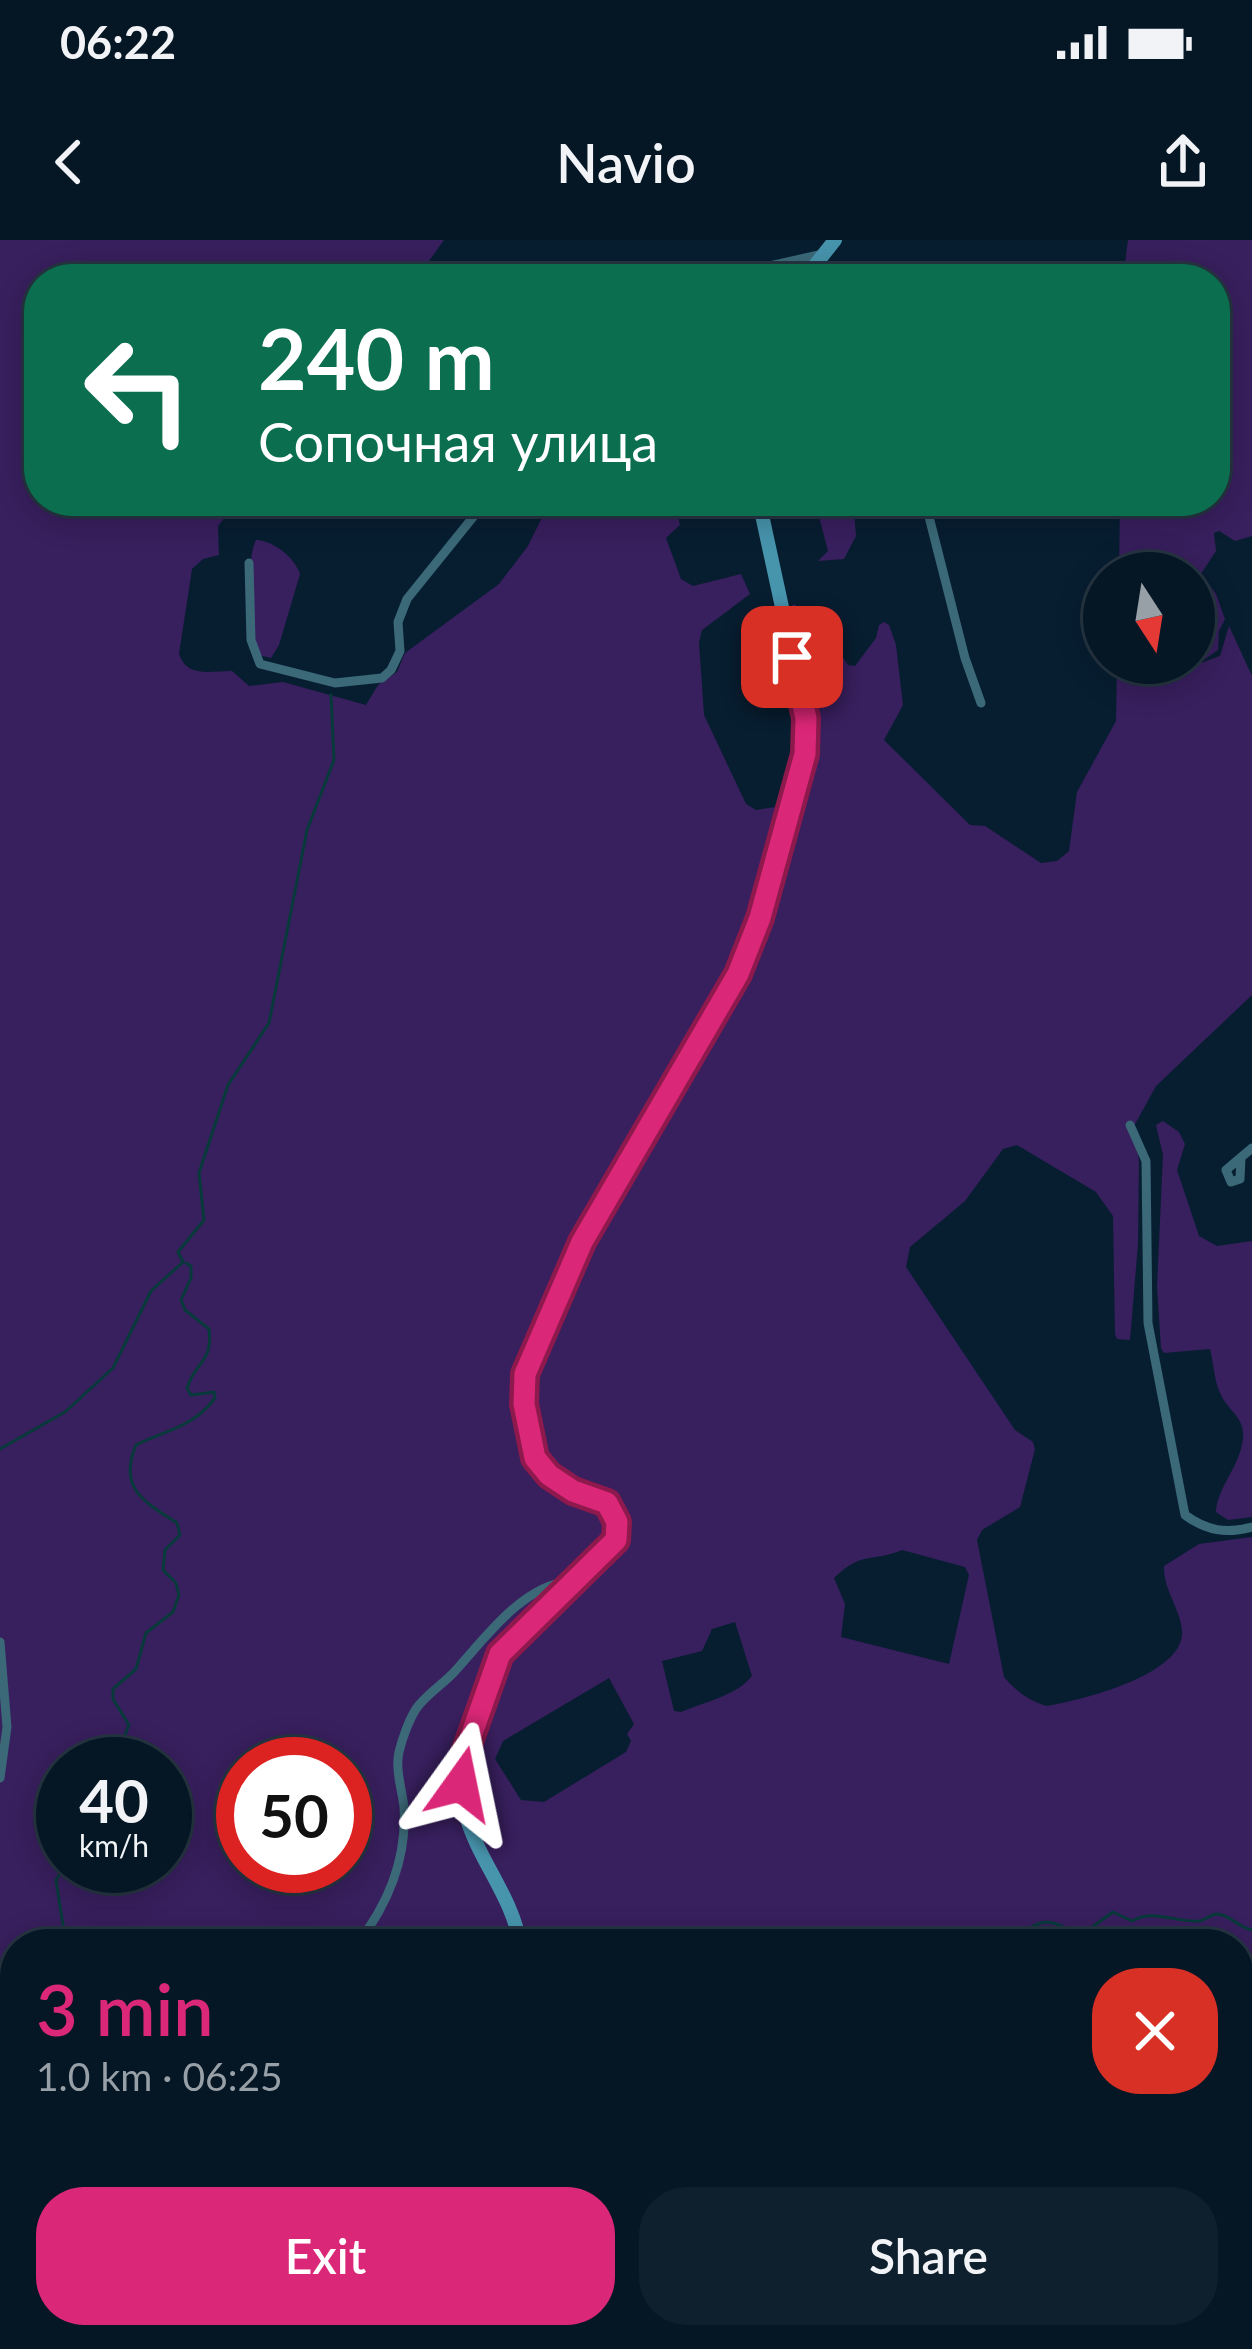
<!DOCTYPE html>
<html lang="en">
<head>
<meta charset="utf-8">
<style>
	:root { --surface:#051625; --page:#0e1f2d; --text:#f1f3f6; --muted:#979fa7; --line:#263542; --accent:#db2777 }
	body { margin:0; font-family:Lato,sans-serif; background:var(--page); color:var(--text); height:100vh; display:flex; flex-direction:column; font-size:45px; white-space:nowrap }
	* { box-sizing:border-box; margin:0 }
	p { font-size:39px; color:var(--muted) }
	.icon { flex:none; width:66px; height:66px; fill:none; stroke:currentColor; stroke-width:2; stroke-linecap:round; stroke-linejoin:round }
	.map { position:relative; flex:1; overflow:hidden }
	.drawer { position:absolute; left:0px; top:1689px; width:1254px; height:420px; display:flex; flex-direction:column; background:var(--surface); border-radius:48px 48px 0 0; box-shadow:0 6px 30px #0003,0 0 0 3px var(--line) }
	.drawer>* { flex:none }
	.guide { position:absolute; left:24px; top:24px; width:1206px; height:252px; border-radius:48px; box-shadow:0 6px 30px #0003,0 0 0 3px var(--line); background:#0b6e4f; color:#fff; overflow:hidden }
	.needle { width:78px; rotate:168deg }
	.buttons { position:absolute; left:1083px; top:312px; display:grid; gap:24px }
	.buttons a { display:grid; place-items:center; width:132px; height:132px; border-radius:50%; background:var(--surface); box-shadow:0 6px 30px #0003,0 0 0 3px var(--line); font-size:60px }
	.speed { position:absolute; left:36px; top:1497px; display:flex; gap:24px; font-size:60px; font-weight:700; text-align:center }
	.speed>* { display:grid; place-content:center; width:156px; height:156px; border-radius:50%; background:var(--surface); box-shadow:0 6px 30px #0003,0 0 0 3px var(--line); line-height:1 }
	.speed small { font-size:30px; font-weight:400 }
	.speed .limit { border:18px solid #d22; background:#fff; color:#111 }
	.pin { position:absolute; display:grid; place-items:center; width:102px; height:102px; color:#fff; margin:-51px; border-radius:24px; box-shadow:0 6px 18px #0006 }
	.me { position:absolute; width:132px; margin:-66px; rotate:12deg; stroke-linejoin:round; filter:drop-shadow(0 0 9px #0008) }
	.turn { display:flex; align-items:center; gap:42px; height:252px; padding:0 36px; font-size:54px }
	.turn .icon { width:156px; height:156px; stroke-width:2.5 }
	.turn b { display:block; font-size:84px; line-height:102px }
	.round { display:grid; place-items:center; flex:none; width:126px; height:126px; border-radius:48px; background:var(--page) }
	.headline { display:flex; align-items:center; justify-content:space-between; height:204px; padding:0 36px }
	h1 { font-size:72px; font-weight:600; line-height:90px; color:var(--accent) }
	.cta { display:flex; gap:24px; margin-top:auto; padding:24px 36px }
	.cta a { flex:1; height:138px; border-radius:48px; background:var(--accent); color:#fff; font-size:48px; font-weight:600; line-height:138px; text-align:center }
	.cta a+a { background:var(--page); color:var(--text) }
	.status { display:flex; justify-content:space-between; align-items:center; height:84px; padding:0 60px; background:var(--surface); direction:ltr }
	.status svg { height:33px; fill:currentColor }
	header { display:flex; justify-content:space-between; align-items:center; height:156px; padding:0 36px; background:var(--surface); font-size:54px; font-weight:600 }
	.map>svg:first-child { display:block }
	.green { fill:#381f5e; fill-rule:evenodd }
	.lines { fill:none; stroke-linecap:round; stroke-linejoin:round }
	.stream { stroke:#083a3b; stroke-width:3 }
	.street { stroke:#3b6978; stroke-width:9 }
	.secondary { stroke:#4794ad; stroke-width:14 }
	.route-casing { stroke:#8e194d; stroke-width:30 }
	.route { stroke:#db2777; stroke-width:21 }
</style>
</head>
<body>
<div class="status"><b>06:22</b><svg viewBox="0 0 49 12"><path d="M0 12V9h3v3zM5 12V6h3v6zM10 12V3h3v9zM15 12V0h3v12zM26 1h20v11H26zM47 4h2v5h-2z"/></svg></div>
<header><svg class="icon" aria-label="back" viewBox="0 0 24 24"><path d="M15 5l-7 7 7 7"/></svg>Navio<svg class="icon" aria-label="share" viewBox="0 0 24 24"><path d="M12 15V3M7 8l5-5 5 5M5 13v7h14v-7"/></svg></header>
<div class="map">
<svg width="1252" height="2109" viewBox="0 0 1252 2109">
	<rect width="100%" height="100%" fill="#071e31"/>
	<g class="green">
		<path d="M0,0H444L416,39H39V261H258L244,274L226,276L218,286L219,315L203,319L192,329L179,414C187,438 210,431 232,431L249,446L283,442L366,465L378,445L397,432L405,413L499,344L528,306L550,261H674L680,285L666,298L681,339L693,346L741,334L750,354L702,390L699,402L704,475L746,564L756,570L789,565L809,510L791,366L795,364L813,404L840,413L848,425L855,426L876,398L879,385L884,382L889,385L896,405L903,465L884,500L970,585L985,586L1041,623L1057,621L1069,611L1077,552L1116,481L1117,423H1194V333H1119L1120,261H1215V39H1123L1128,0H1252V296L1235,301L1219,291L1214,293L1216,311L1201,334L1216,354L1225,379L1219,391L1218,410L1198,424L1220,416L1229,386L1252,436V755L1156,846L1134,886L1139,921L1138,1004L1130,1100L1117,1099L1115,1094L1113,976L1096,952L1017,905L1003,909L965,961L910,1007L906,1027L1015,1190L1033,1202L1035,1209L1020,1267L982,1290L977,1300L1004,1437C1016,1451 1029,1461 1047,1466C1081,1460 1186,1435 1182,1390C1180,1368 1163,1349 1164,1326L1199,1304L1252,1297V1964L1239,1933V1704H15V2094H780L758,2109H499L425,2103H392L382,2109H0ZM902,1310L965,1327L969,1335L949,1424L841,1397L845,1364L834,1338C863,1310 870,1323 902,1310ZM735,1382L752,1436C736,1456 704,1462 681,1472L674,1471L662,1421L702,1411L712,1389ZM609,1438L634,1484L627,1494L631,1501L626,1512L544,1562L521,1560L495,1519L503,1501ZM63,1524H165V1626H63ZM243,1524H345V1626H243Z"/>
		<polygon points="815,261 853,261 856,296 844,319 818,321 828,311"/>
		<path d="M256,300C274,301 294,317 300,334L279,405L271,418L259,415C251,391 245,321 256,300Z"/>
		<path d="M1163,881L1179,892L1185,904L1177,930L1199,996L1217,1006L1252,1001V1277L1228,1280L1216,1272C1217,1248 1240,1226 1243,1199C1245,1178 1231,1173 1222,1157C1214,1142 1214,1125 1210,1109L1164,1113L1161,1108L1157,1046L1163,915L1156,885Z"/>
		<polygon points="1239,1958 1252,1991 1252,2109 790,2109 810,2094 1239,2094"/>
	</g>
	<g class="lines">
		<g class="stream">
			<polyline points="0,1209 65,1172 113,1128 151,1051 183,1022 178,1012 204,980 199,933 228,845 269,783 307,590 334,520 331,455"/>
			<path d="M96,1524L115,1518L129,1485L113,1459V1449L136,1429L146,1393L173,1372L179,1355L176,1343L163,1330L165,1310L180,1295L177,1283C143,1261 118,1248 136,1205C166,1190 194,1187 215,1158L214,1152L191,1155L187,1148C196,1120 213,1123 209,1089L185,1070L181,1060L191,1038V1026L186,1023"/>
			<polyline points="165,1586 174,1605"/>
			<polyline points="65,1626 56,1640 66,1704"/>
			<polyline points="917,1704 932,1698 949,1698"/>
			<path d="M946,1704C964,1693 983,1699 1002,1701C1018,1702 1029,1683 1046,1682C1059,1682 1069,1691 1081,1695L1113,1672L1132,1681C1153,1668 1176,1683 1199,1681C1206,1680 1211,1674 1217,1674C1229,1674 1239,1688 1252,1690"/>
			<polyline points="0,1978 15,1957"/>
			<polyline points="260,2094 262,2109"/>
			<polyline points="308,2094 309,2097"/>
			<polyline points="626,2094 633,2109"/>
		</g>
		<g class="street">
			<polyline points="711,39 823,14"/>
			<polyline points="925,261 965,418 981,463"/>
			<polyline points="249,323 251,400 260,424 335,443 382,438 391,430 400,411 398,382 407,359 486,261"/>
			<path d="M1130,885L1146,921L1148,1083L1185,1275C1207,1291 1226,1294 1252,1287"/>
			<polyline points="1241,917 1240,939 1231,942 1226,930 1252,908"/>
			<polyline points="0,1402 7,1487 0,1538"/>
			<path d="M357,1704C388,1665 407,1618 404,1567C402,1550 395,1529 399,1512C402,1499 409,1480 416,1469C426,1454 444,1444 456,1430C486,1397 522,1346 570,1341"/>
			<polyline points="0,1816 15,1854"/>
			<polyline points="0,2085 15,2073"/>
			<polyline points="1204,2094 1236,2109"/>
			<polyline points="1010,2109 1016,2094"/>
		</g>
		<g class="secondary">
			<polyline points="804,39 835,0"/>
			<path d="M520,1704C513,1658 479,1621 466,1576C453,1533 476,1454 499,1416C519,1383 577,1339 606,1313L618,1292C615,1251 571,1256 546,1232C527,1214 522,1172 523,1146C525,1113 551,1074 564,1044C611,935 688,841 738,733C771,664 803,554 806,478L759,261"/>
			<polyline points="1239,1945 1252,1976"/>
			<polyline points="336,2109 344,2094"/>
			<polyline points="776,2109 795,2094"/>
		</g>
	</g>
	<g class="lines">
		<defs>
			<polyline id="route" points="461,1544 464,1516 500,1414 616,1300 617,1282 607,1263 573,1251 549,1235 535,1218 524,1164 525,1134 582,1002 738,734 760,678 805,514 806,478 792,417"/>
		</defs>
		<use href="#route" class="route-casing"/>
		<use href="#route" class="route"/>
	</g>
</svg>
<div class="buttons">
<a><svg class="needle" viewBox="-14 -14 28 28"><path d="M0-13l5 13h-10z" fill="#e53935"/><path d="M0 13l5-13h-10z" fill="#979fa7"/></svg></a>
</div>
<div class="speed"><div>40<small>km/h</small></div><div class="limit">50</div></div>
<div class="pin" style="left:792px;top:417px;background:#d93025"><svg class="icon" aria-label="arrive" viewBox="0 0 24 24"><path d="M6 21V4h12l-3 4 3 4H6"/></svg></div>
<svg class="me" style="left:461px;top:1544px" viewBox="-20 -20 40 40"><path d="M0-17L14 15 0 8-14 15z" fill="#db2777" stroke="#fff" stroke-width="4"/></svg>
<div class="guide">
<div class="turn"><svg class="icon" aria-label="left" viewBox="0 0 24 24"><path d="M17 20v-9H6M10 6l-5 5 5 5"/></svg><div><b>240 m</b>Сопочная улица</div></div>
</div>
<section class="drawer">
<div class="headline"><div><h1>3 min</h1><p>1.0 km · 06:25</p></div><a class="round" style="background:#d93025;color:#fff"><svg class="icon" aria-label="close" viewBox="0 0 24 24"><path d="M6 6l12 12M18 6L6 18"/></svg></a></div>
<div class="cta"><a>Exit</a><a>Share</a></div>
</section>
</div>
</body>
</html>
